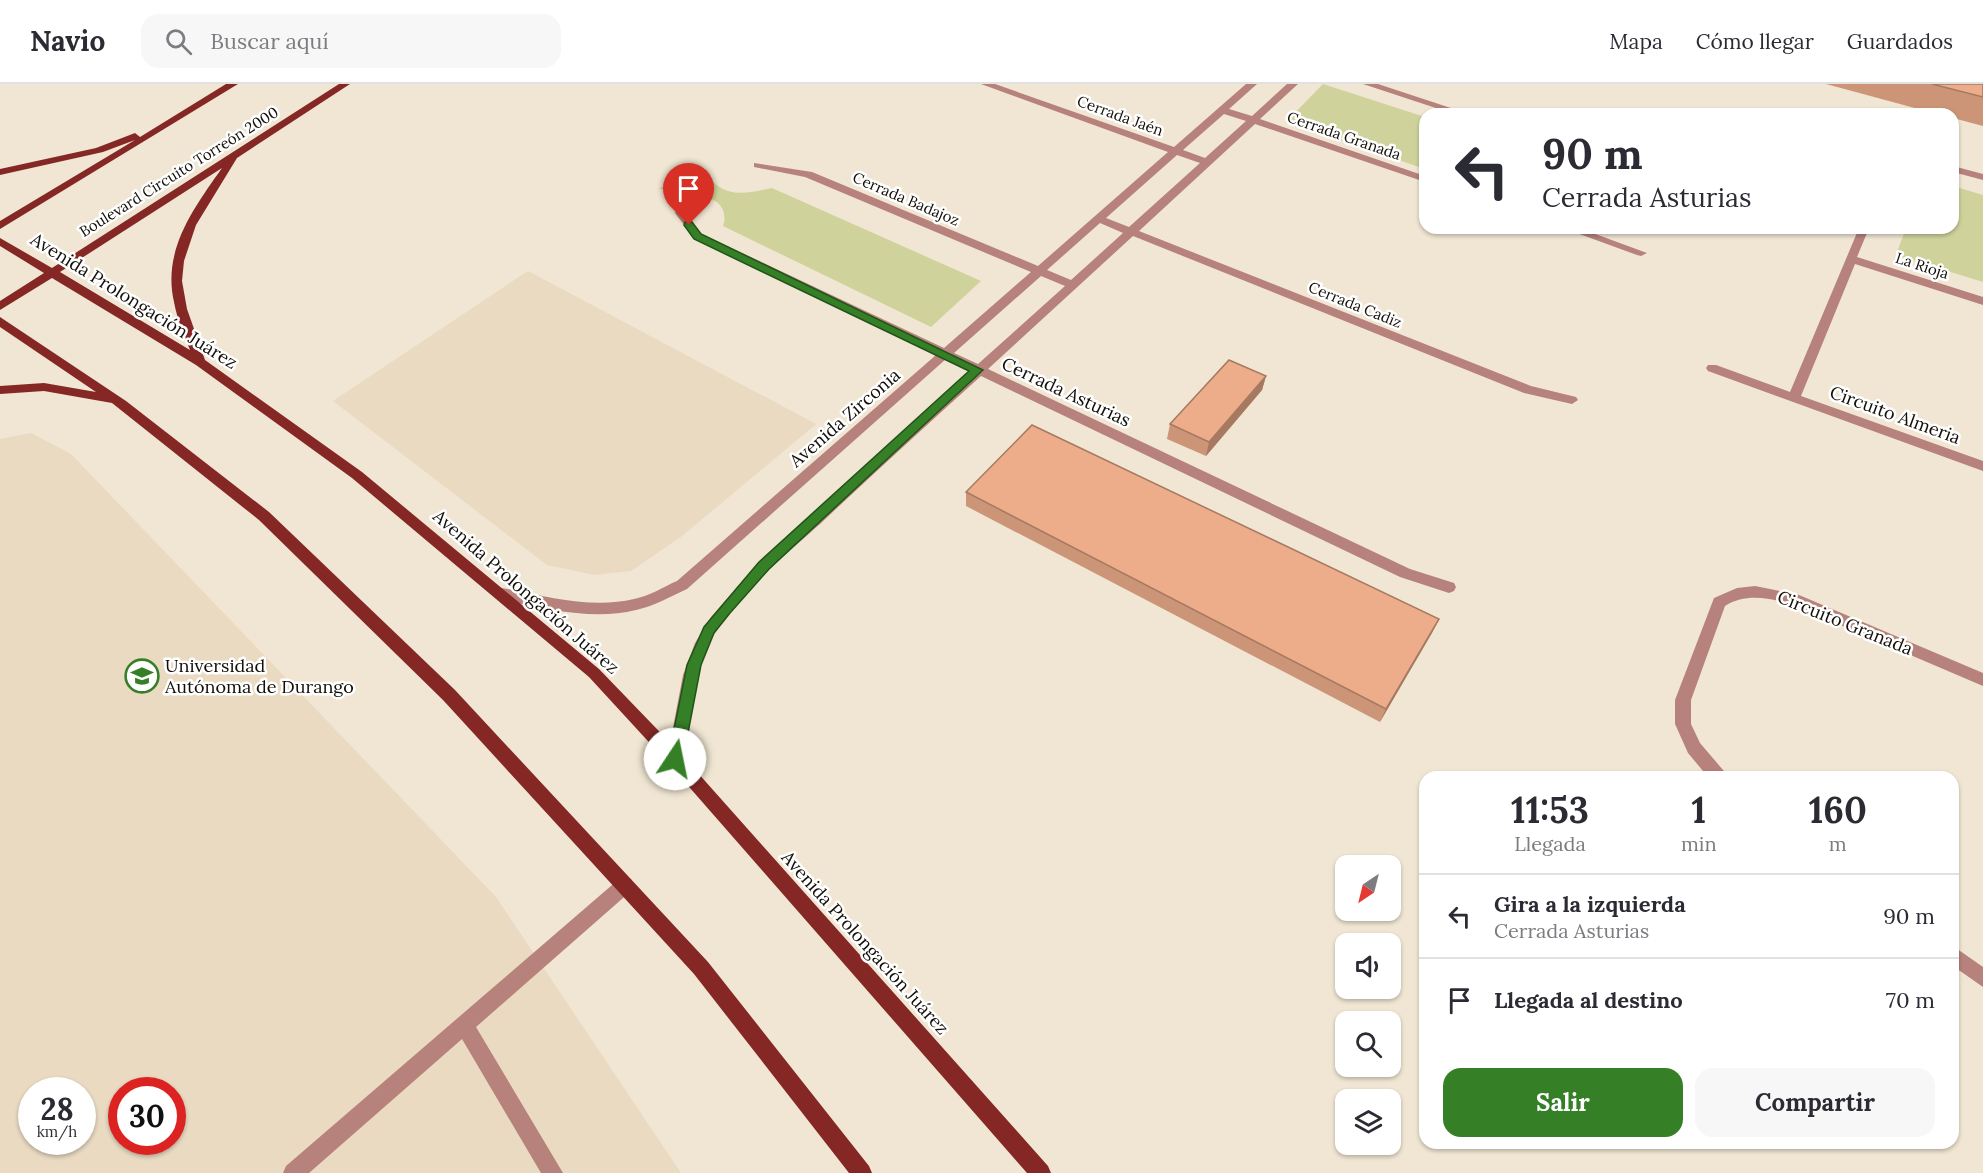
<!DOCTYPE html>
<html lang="es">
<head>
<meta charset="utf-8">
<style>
	:root { --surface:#fff; --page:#f7f7f7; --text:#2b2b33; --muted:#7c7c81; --line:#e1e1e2; --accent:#358027 }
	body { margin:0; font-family:Lora,serif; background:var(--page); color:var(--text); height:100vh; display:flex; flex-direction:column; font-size:22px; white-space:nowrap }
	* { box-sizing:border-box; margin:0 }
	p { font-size:20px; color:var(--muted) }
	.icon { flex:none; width:33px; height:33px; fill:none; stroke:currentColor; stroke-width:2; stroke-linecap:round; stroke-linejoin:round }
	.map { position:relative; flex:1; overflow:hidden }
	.panel { position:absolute; left:1419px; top:687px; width:540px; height:378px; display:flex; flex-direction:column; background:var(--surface); border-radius:18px; box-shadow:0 2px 4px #0004 }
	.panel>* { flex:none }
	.top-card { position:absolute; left:1419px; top:24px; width:540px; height:126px; border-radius:18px; box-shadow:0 2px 4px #0004; background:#fff; color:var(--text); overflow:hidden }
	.needle { width:39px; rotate:215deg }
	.tools { position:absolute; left:1335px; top:771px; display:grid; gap:12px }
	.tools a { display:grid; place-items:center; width:66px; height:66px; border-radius:12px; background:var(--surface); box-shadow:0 2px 4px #0004; font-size:30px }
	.speed { position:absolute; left:18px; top:993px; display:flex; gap:12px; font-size:30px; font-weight:700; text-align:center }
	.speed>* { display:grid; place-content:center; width:78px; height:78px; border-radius:50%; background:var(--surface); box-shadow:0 2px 4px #0004; line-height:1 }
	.speed small { font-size:15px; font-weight:400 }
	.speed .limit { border:9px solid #d22; background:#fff; color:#111 }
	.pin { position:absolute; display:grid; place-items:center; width:51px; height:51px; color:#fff; margin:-62px -26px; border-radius:50% 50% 50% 0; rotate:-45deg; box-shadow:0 0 6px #0007 }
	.pin .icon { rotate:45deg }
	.me { position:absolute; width:66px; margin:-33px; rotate:11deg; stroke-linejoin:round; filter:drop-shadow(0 0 4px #0008) }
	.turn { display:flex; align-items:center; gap:21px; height:126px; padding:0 24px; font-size:27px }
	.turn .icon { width:78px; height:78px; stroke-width:2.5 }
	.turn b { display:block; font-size:42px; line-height:51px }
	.eta { display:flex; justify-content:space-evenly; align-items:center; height:102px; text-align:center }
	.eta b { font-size:36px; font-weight:700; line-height:42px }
	.action { display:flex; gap:12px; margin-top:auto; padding:12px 24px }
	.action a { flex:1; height:69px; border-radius:18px; background:var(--accent); color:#fff; font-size:24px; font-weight:700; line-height:69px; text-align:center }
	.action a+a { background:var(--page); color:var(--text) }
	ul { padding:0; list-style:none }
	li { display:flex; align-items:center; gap:18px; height:84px; padding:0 24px; border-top:2px solid var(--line) }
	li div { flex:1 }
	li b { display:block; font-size:22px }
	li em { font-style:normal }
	header { display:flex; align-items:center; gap:36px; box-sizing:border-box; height:84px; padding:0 30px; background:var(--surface); border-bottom:2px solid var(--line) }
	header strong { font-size:28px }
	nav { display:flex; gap:33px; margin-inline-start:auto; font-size:21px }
	.search { width:420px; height:54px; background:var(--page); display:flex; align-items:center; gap:15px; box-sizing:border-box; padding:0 21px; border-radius:18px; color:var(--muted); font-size:22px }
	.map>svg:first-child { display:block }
	.built { fill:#e9dac1; fill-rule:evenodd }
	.green { fill:#cfd39b }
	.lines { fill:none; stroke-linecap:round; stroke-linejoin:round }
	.minor { fill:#b7827c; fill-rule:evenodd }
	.major { fill:#852825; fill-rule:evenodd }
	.wall { fill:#cc9577 }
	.shaded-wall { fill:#a67961 }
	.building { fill:#edad8a; stroke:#a67961; stroke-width:1.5 }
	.route { fill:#358027; stroke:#225319; stroke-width:1.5 }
	.labels { text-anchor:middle; stroke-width:5; stroke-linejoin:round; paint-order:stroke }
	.far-street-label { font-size:15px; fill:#120e08; stroke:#fff }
	.street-label { font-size:18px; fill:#120e08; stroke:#fff }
	.poi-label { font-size:18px; fill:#120e08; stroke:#fff; text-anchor:start }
</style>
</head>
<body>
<header>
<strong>Navio</strong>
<div class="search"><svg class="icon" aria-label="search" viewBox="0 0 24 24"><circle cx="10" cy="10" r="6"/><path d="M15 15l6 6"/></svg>Buscar aquí</div>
<nav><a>Mapa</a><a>Cómo llegar</a><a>Guardados</a></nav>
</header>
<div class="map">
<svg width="1983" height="1089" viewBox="0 0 1983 1089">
	<rect width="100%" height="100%" fill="#f0e6d3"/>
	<g class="built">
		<polygon points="528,187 816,340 682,452 631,487 595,491 547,481 333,317"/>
		<path d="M31,349L71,370L496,813L681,1089H0V355ZM32,1006H82V1058H32ZM122,1006H172V1058H122Z"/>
	</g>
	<g class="green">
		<polygon points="1323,0 1425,33 1425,85 1286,38"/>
		<path d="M698,81C722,113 735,112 772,104L981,197L931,243L723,142C734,108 682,107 659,105Z"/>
		<polygon points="1953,102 1983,111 1983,198 1896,171 1906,144 1953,144"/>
	</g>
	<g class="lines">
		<g class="minor">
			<path d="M981,0H995L1174,63L1246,0H1257L1229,25L1252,32L1287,0H1298L1260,35L1425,92V98L1255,40L1139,147L1531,302L1576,313L1578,316L1572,320L1524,309L1133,152L988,285L1410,485L1454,499L1456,503L1454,507L1449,509L1400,493L981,292C927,341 873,390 820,440C784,472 730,517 709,560C692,595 690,637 683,675L681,680L675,682L669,680L667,675L683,591L695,559L711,533L759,478L970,287L946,275L687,505C670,513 654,522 636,526C592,537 545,524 502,516L497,514L495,510L497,506L502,504C545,512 591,525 634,515C650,512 663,503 677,497L936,271L694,154L675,129L676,127H684L702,150L944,264L1031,188L805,93L754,83V79L812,88L1038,182L1168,68ZM1224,30L1246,37L1205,74L1183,66ZM1177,71L1200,79L1129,143L1106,134ZM1100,139L1123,149L1071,196L1047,186ZM1041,192L1065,202L978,280L954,269Z"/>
			<polygon points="1363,0 1378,0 1469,30 1454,30"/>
			<polygon points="1953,82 1983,90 1983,96 1953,88"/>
			<polygon points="1563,144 1579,144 1647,169 1641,172 1637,171"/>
			<polygon points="1859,144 1869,144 1857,173 1983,213 1983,221 1855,180 1801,312 1983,377 1983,387 1708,287 1706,284 1708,281 1716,281 1790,308"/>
			<path d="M1755,502L1799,511L1983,589V602L1791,520C1768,514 1746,509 1725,522L1691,616V640L1700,659L1729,693H1708L1688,669L1675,640V616L1714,514L1737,504Z"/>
			<polygon points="625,793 631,795 634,801 631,807 476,943 563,1089 541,1089 462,955 309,1089 283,1089 286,1082 619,795"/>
			<polygon points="1953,862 1983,883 1983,903 1953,882"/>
		</g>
		<g class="major">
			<polygon points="226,0 238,0 0,145 0,137 135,56 103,68 0,91 0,85 96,64 135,49 140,53"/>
			<path d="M339,0H350L237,74L196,141L184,177L182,197L187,225L205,276L362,388L599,585L681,670L1048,1082L1051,1089H1027L669,680L589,593L352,394L196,281L52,194L0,226V217L44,189L0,162V154L52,184ZM222,84C194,124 162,166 174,218C177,235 184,251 190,266L60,188Z"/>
			<polygon points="0,233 126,317 269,428 455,606 708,878 869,1082 872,1089 849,1089 694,890 443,616 259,436 112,319 44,307 0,310 0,302 44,299 96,308 0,243"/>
		</g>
	</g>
	<g class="wall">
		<polygon points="1826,0 1983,0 1983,42 1953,34 1953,30 1937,30"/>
		<polygon points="1266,292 1262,306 1206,372 1167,355 1170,340"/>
		<polygon points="966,408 1439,535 1380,638 966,422"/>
	</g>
	<g class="shaded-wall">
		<polygon points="1266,292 1262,306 1206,372 1209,358"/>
		<polygon points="1439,535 1432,549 1380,638 1386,625"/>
	</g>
	<g class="building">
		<polygon points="1932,0 1983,0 1983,13"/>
		<polygon points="1229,276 1266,292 1209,358 1170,340"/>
		<polygon points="1032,341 1439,535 1386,625 966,408"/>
	</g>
	<polygon class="route" points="685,138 692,138 701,150 983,286 769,485 730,529 714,549 701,581 683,675 681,680 675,682 670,680 668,675 687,581 704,543 759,478 969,287 694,155 684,141"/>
	<defs>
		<symbol id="university-ring" viewBox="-11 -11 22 22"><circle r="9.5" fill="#fff" stroke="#358027" stroke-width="1.5"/><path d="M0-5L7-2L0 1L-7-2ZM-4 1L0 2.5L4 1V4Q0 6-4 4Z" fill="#358027"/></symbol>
	</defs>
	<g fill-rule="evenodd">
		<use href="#university-ring" x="123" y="573" width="38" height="38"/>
	</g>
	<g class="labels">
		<g class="far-street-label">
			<text transform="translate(1120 32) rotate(20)" y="5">Cerrada Jaén</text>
			<text transform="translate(1344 52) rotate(19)" y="5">Cerrada Granada</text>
			<text transform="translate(179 88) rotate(-32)" y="5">Boulevard Circuito Torreón 2000</text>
			<text transform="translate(906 115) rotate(23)" y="5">Cerrada Badajoz</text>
			<text transform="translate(1922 182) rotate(18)" y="5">La Rioja</text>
			<text transform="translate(1355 221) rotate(22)" y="5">Cerrada Cadiz</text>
		</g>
		<g class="street-label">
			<text transform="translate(134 217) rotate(32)" y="6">Avenida Prolongación Juárez</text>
			<text transform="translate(1066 308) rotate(25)" y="6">Cerrada Asturias</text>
			<text transform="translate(1895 331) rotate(20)" y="6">Circuito Almeria</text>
			<text transform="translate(845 334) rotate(-41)" y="6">Avenida Zirconia</text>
			<text transform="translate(526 508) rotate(41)" y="6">Avenida Prolongación Juárez</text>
			<text transform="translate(1845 539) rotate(22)" y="6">Circuito Granada</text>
			<text transform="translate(865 859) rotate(48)" y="6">Avenida Prolongación Juárez</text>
		</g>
		<g class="poi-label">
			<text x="165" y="588">Universidad<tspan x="165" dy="21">Autónoma de Durango</tspan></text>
		</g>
	</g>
</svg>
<div class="tools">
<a><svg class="needle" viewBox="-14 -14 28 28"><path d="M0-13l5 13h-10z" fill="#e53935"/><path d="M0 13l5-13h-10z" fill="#7c7c81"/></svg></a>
<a><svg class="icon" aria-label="sound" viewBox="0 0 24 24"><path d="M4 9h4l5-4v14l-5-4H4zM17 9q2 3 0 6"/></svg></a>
<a><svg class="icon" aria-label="search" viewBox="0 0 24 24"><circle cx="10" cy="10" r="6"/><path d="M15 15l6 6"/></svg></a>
<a><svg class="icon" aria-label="layers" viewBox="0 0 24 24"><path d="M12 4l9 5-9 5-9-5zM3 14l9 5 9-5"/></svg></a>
</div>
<div class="speed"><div>28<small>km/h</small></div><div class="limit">30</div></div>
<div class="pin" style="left:689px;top:141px;background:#d93025"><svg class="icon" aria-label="arrive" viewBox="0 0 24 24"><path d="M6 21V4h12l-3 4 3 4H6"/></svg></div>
<svg class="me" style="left:675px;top:675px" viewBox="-20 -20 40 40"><circle r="19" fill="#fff"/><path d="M0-13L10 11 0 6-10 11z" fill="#358027"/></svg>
<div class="top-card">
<div class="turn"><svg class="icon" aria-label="left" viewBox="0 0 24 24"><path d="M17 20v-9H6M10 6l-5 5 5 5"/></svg><div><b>90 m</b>Cerrada Asturias</div></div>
</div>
<section class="panel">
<div class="eta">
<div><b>11:53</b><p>Llegada</p></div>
<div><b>1</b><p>min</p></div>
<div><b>160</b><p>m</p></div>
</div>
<ul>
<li><svg class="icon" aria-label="left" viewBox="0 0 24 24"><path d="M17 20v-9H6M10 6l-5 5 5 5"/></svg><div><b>Gira a la izquierda</b><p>Cerrada Asturias</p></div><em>90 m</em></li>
<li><svg class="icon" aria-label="arrive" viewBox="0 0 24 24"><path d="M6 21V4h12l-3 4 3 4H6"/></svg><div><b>Llegada al destino</b></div><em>70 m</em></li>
</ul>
<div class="action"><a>Salir</a><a>Compartir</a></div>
</section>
</div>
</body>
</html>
